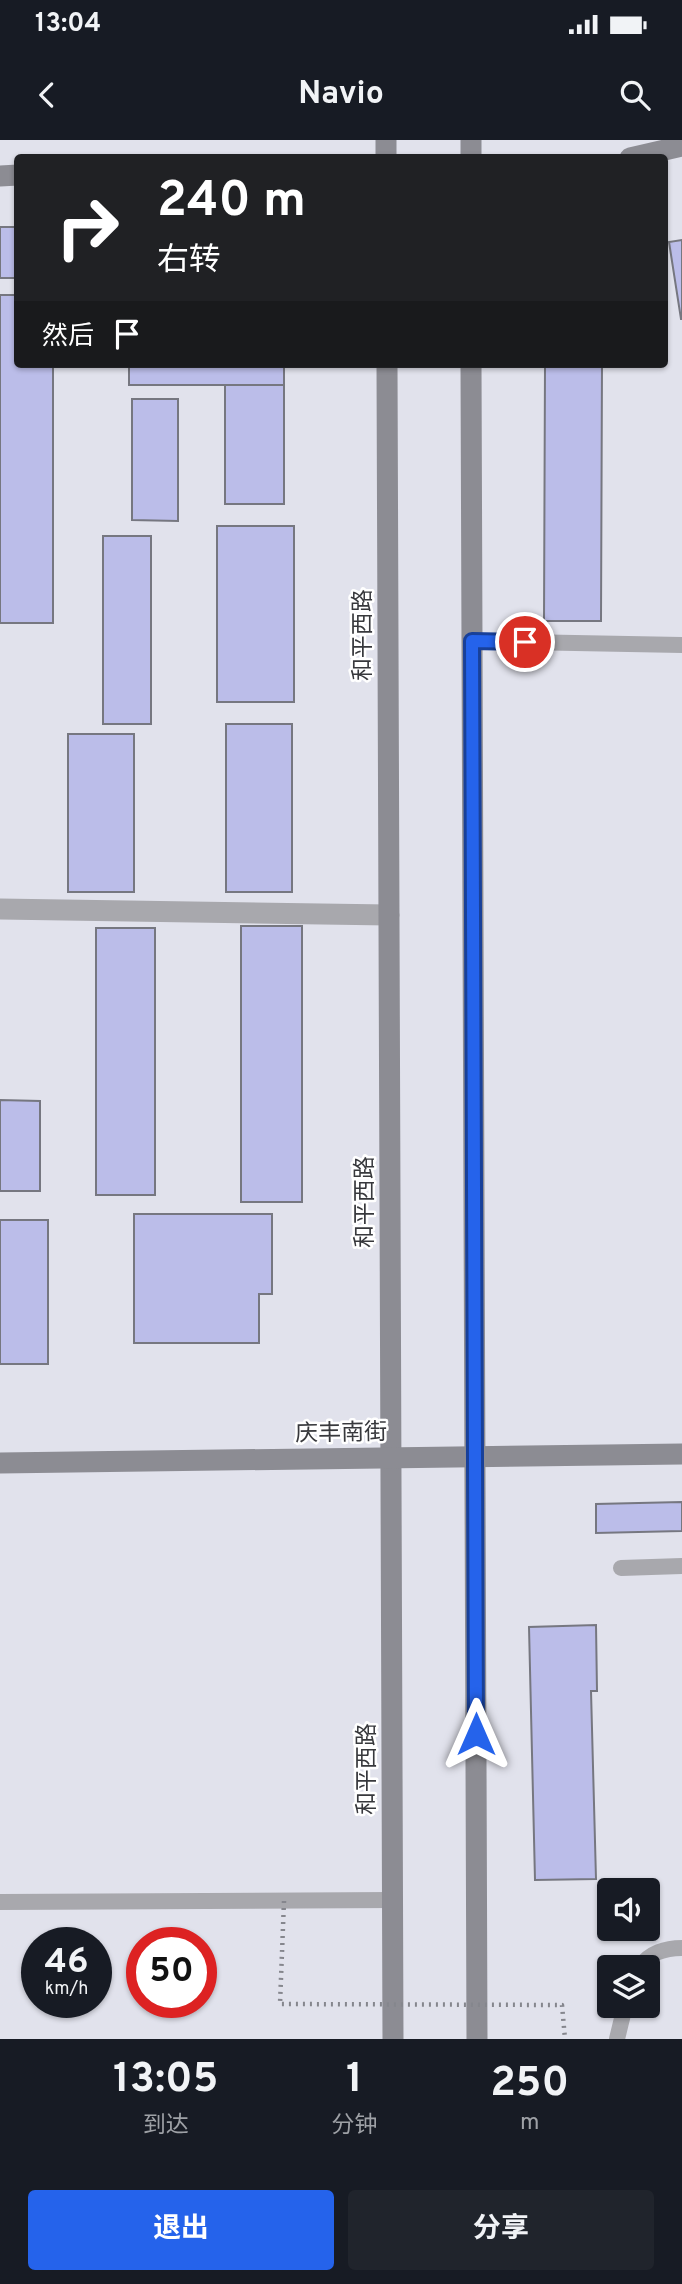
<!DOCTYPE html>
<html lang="zh">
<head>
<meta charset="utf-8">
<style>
	:root { --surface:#171b24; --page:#20242c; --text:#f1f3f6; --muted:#9ea1a6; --accent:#2563eb }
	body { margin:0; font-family:Overpass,"Noto Sans SC",sans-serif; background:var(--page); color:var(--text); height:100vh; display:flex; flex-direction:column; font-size:26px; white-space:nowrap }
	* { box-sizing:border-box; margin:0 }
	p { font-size:23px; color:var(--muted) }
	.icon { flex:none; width:38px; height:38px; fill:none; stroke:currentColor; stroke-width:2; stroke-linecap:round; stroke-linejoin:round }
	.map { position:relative; height:1899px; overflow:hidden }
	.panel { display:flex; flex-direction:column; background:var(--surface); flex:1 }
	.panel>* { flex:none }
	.hud { position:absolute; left:14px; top:14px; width:654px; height:214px; border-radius:7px; box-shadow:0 2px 5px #0004; background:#202124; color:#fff; overflow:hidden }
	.fabs { position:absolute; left:597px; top:1738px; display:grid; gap:14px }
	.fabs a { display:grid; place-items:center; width:63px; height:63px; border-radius:7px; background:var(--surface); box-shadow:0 2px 5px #0004; font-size:35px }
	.speed { position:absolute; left:21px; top:1787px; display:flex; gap:14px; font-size:35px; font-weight:700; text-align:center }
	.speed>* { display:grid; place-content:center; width:91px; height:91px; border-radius:50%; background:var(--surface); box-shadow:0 2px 5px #0004; line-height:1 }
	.speed small { font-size:18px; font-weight:400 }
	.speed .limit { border:10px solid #d22; background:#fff; color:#111 }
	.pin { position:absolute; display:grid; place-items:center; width:60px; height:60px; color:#fff; margin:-30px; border:4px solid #fff; border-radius:50%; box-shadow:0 2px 7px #0007 }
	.me { position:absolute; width:77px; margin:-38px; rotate:0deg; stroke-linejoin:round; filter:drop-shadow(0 0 5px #0008) }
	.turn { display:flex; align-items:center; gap:24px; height:147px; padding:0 28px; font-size:32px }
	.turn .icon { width:91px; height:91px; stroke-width:2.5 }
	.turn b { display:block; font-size:49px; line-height:60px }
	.then { display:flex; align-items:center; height:66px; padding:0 28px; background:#0003; gap:14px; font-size:26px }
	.eta { display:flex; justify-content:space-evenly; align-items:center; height:119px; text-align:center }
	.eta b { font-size:42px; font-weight:700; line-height:49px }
	.button { display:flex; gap:14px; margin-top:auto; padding:14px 28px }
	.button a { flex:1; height:80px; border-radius:7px; background:var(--accent); color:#fff; font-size:28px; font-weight:700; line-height:80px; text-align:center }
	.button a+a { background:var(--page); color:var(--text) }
	.status { display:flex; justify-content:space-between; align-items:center; height:49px; padding:0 35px; background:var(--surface); direction:ltr }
	.status svg { height:19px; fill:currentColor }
	header { display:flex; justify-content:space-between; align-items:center; height:91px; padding:0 28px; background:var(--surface); font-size:32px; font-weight:700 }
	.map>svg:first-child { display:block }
	.building { fill:#bbbde9; stroke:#767780; stroke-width:2 }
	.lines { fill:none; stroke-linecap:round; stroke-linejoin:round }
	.lane { stroke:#a8a8ad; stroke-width:16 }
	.street { stroke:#a8a8ad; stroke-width:21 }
	.secondary { stroke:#8c8c93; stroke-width:21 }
	.path-bridge { stroke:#85868d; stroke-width:4.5; stroke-dasharray:2 5; stroke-linecap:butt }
	.route-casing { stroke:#184099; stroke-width:18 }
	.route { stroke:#2563eb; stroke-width:12 }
	.labels { text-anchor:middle; stroke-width:5; stroke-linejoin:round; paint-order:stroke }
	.street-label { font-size:23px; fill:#37383c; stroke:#fff }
</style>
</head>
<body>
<div class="status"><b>13:04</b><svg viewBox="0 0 49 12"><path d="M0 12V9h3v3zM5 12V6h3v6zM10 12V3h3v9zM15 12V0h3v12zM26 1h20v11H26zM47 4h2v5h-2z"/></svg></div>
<header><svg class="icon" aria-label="back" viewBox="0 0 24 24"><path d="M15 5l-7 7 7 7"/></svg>Navio<svg class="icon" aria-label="search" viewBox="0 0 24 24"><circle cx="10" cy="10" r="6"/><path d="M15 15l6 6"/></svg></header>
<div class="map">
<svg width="682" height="1899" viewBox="0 0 682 1899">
	<rect width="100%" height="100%" fill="#e1e2ec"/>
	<g class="building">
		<rect x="0" y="87" width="18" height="51"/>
		<polygon points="682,100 682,179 681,179 669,102"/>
		<polygon points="0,155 18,155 18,224 53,224 53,483 0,483"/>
		<rect x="129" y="224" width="155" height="21"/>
		<polygon points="545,224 602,224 601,481 544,481"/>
		<rect x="225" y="245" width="59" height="119"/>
		<polygon points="132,259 178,259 178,381 132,380"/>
		<rect x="217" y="386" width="77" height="176"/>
		<rect x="103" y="396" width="48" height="188"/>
		<rect x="226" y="584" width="66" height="168"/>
		<rect x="68" y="594" width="66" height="158"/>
		<rect x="241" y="786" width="61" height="276"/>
		<rect x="96" y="788" width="59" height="267"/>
		<polygon points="0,960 40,961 40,1051 0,1051"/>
		<polygon points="134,1074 272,1074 272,1154 259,1154 259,1203 134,1203"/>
		<rect x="0" y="1080" width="48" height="144"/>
		<polygon points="682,1362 682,1391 596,1393 596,1364"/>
		<polygon points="596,1485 597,1551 591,1551 596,1739 535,1740 529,1487"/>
	</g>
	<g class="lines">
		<g class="lane">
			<polyline points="472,501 682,505"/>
			<polyline points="621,1428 682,1426"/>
			<polyline points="0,1762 393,1760"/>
			<path d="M640,1827C649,1813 666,1808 682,1808"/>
			<polyline points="617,1899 625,1866"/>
		</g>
		<polyline class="street" points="0,769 389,775"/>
		<g class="secondary">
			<polyline points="386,0 386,18"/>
			<polyline points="471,0 471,18"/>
			<polyline points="630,18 682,6"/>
			<polyline points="0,36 18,35"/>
			<polyline points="387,224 393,1899"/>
			<polyline points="471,224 477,1899"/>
			<polyline points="0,1323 682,1314"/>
		</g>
		<polyline class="path-bridge" points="284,1761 280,1864 562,1865 565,1899"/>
	</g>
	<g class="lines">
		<defs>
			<polyline id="route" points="476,1594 472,501 525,502"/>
		</defs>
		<use href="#route" class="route-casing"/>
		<use href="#route" class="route"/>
	</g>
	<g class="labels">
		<g class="street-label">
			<text transform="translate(362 495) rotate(-90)" y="8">和平西路</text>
			<text transform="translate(364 1062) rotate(-90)" y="8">和平西路</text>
			<text transform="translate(341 1292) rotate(-1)" y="8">庆丰南街</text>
			<text transform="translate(366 1629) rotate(-90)" y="8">和平西路</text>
		</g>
	</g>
</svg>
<div class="fabs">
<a><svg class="icon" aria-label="sound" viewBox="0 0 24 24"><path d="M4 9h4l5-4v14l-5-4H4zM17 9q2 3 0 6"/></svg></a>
<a><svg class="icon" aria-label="layers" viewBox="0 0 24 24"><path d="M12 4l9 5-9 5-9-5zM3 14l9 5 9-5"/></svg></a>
</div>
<div class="speed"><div>46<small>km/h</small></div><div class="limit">50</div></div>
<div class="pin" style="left:525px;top:502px;background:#d93025"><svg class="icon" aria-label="arrive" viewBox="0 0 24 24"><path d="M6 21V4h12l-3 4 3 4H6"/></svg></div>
<svg class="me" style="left:476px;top:1594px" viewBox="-20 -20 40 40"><path d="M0-17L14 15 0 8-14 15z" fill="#2563eb" stroke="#fff" stroke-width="4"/></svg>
<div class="hud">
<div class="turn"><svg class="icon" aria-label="right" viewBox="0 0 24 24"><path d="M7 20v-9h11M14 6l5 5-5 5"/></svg><div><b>240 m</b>右转</div></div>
<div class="then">然后<svg class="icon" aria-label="arrive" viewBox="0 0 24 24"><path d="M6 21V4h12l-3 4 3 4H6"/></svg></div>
</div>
</div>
<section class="panel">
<div class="eta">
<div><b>13:05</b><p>到达</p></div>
<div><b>1</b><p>分钟</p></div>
<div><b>250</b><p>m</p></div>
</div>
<div class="button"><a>退出</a><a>分享</a></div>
</section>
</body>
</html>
